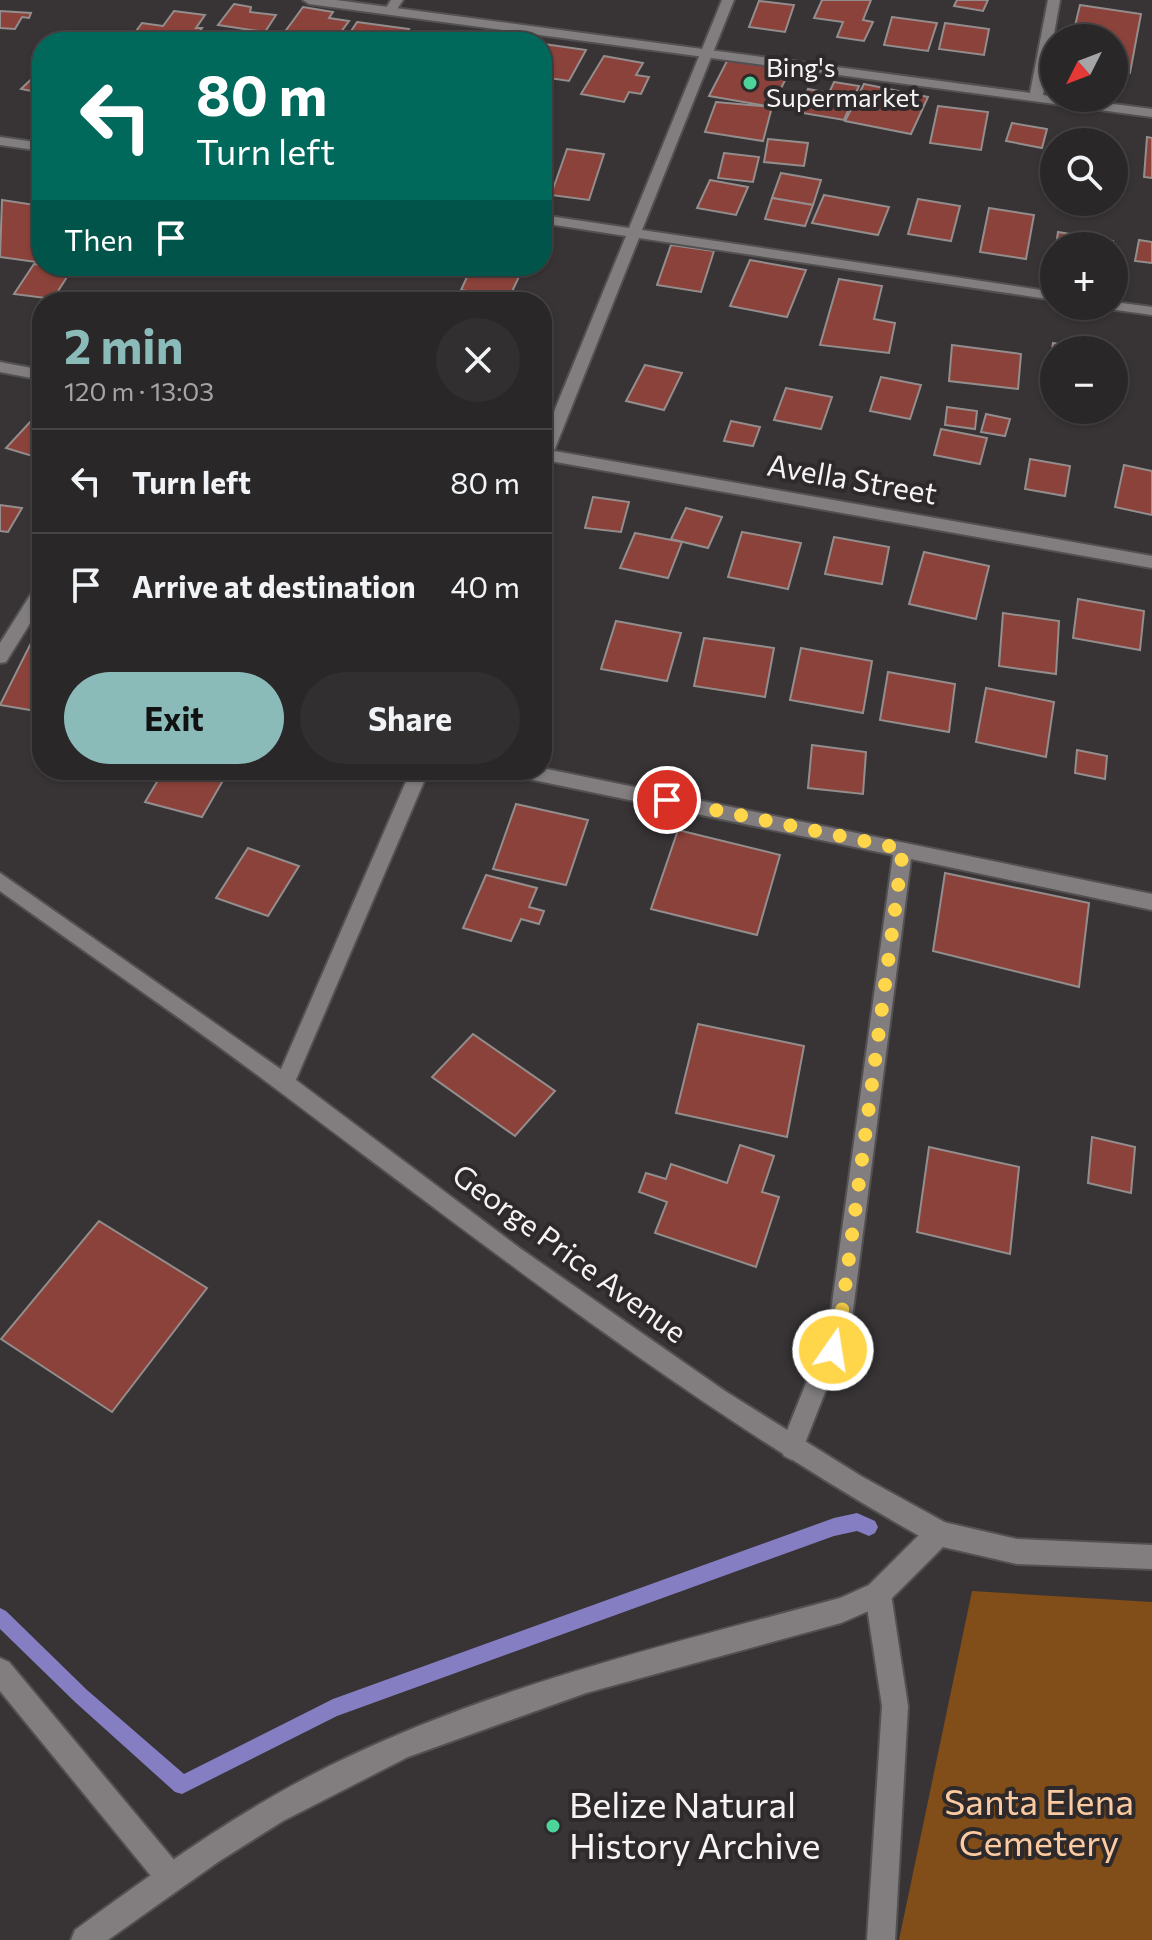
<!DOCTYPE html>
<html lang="en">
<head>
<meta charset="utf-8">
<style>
	:root { --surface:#2a2728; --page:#322f30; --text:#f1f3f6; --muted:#a5a5a8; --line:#464445; --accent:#8bbbb9 }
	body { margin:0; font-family:Commissioner,sans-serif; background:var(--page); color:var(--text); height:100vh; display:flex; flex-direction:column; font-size:30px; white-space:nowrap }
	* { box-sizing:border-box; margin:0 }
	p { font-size:26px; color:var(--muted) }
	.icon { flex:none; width:44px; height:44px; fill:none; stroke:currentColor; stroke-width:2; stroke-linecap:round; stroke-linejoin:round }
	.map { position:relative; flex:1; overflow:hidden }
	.side { position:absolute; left:32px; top:292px; width:520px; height:488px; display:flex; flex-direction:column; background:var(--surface); border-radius:32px; box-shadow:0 2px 6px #0004,0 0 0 2px var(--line) }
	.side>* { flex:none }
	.guide { position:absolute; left:32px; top:32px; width:520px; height:244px; border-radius:32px; box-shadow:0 2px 6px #0004,0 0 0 2px var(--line); background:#00695c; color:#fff; overflow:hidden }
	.needle { width:52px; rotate:228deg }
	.buttons { position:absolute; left:1040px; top:24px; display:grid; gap:16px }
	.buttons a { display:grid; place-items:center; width:88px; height:88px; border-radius:50%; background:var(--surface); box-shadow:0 2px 6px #0004,0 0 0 2px var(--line); font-size:40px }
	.pin { position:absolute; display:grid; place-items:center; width:68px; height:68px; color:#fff; margin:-34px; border:4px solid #fff; border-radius:50%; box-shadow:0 2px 8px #0007 }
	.me { position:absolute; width:88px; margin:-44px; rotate:13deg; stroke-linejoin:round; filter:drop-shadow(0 0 6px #0008) }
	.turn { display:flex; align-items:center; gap:28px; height:168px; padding:0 32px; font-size:36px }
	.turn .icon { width:104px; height:104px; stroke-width:2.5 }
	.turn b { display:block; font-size:56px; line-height:68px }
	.then { display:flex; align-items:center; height:76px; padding:0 32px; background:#0003; gap:16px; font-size:30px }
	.round { display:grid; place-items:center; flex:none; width:84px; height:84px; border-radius:42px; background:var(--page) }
	.overview { display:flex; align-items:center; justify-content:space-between; height:136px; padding:0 32px }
	h1 { font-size:48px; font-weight:700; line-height:60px; color:var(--accent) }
	.cta { display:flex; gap:16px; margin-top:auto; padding:16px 32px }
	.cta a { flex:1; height:92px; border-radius:48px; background:var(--accent); color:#111; font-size:32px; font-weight:700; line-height:92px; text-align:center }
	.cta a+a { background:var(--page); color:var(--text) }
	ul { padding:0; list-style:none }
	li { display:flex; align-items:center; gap:24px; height:104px; padding:0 32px; border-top:2px solid var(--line) }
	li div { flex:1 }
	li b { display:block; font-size:30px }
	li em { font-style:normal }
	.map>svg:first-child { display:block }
	.green { fill:#814d19 }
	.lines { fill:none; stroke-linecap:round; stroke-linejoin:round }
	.stream { fill:#857ec2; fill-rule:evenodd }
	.building { fill:#8b423a; stroke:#938e8d; stroke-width:2 }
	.minor-casing { stroke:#525051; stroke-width:4 }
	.tertiary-casing { stroke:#525051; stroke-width:4 }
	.secondary-casing { stroke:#525051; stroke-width:4 }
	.minor { fill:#827e7f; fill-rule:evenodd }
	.tertiary { fill:#827e7f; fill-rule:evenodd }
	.secondary { fill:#827e7f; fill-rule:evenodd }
	.route { stroke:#ffd54a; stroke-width:14; stroke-dasharray:0 25.2 }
	.poi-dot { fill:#4cd49b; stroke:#2e2a2b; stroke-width:3 }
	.labels { text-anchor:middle; stroke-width:8; stroke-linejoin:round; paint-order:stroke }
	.far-poi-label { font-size:26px; fill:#f5f3f4; stroke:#2e2a2b; text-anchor:start }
	.street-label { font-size:30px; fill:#f5f3f4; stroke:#2e2a2b }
	.near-park-label { font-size:36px; fill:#fbcaa0; stroke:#2e2a2b }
	.near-poi-label { font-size:36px; fill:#f5f3f4; stroke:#2e2a2b; text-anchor:start }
</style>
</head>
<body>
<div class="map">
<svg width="1152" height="1940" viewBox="0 0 1152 1940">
	<rect width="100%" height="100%" fill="#383435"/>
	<polygon class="green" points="972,1591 1152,1602 1152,1940 899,1940"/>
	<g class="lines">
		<polygon class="stream" points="857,1513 875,1521 878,1527 875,1533 869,1536 857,1531 834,1536 337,1716 182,1794 175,1792 75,1702 0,1629 0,1608 6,1611 87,1690 184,1774 333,1699 834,1518"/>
	</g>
	<g class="building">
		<polygon points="822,0 871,0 863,20 873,22 864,41 837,37 843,22 814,18"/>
		<polygon points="957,0 988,0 983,11 954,6"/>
		<polygon points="759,1 794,5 785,32 749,27"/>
		<polygon points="234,4 251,7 250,12 276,15 265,32 218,25"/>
		<polygon points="1080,5 1141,14 1130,73 1114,71 1114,38 1072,38"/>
		<polygon points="303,7 333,12 329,18 349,21 335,40 284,33"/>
		<polygon points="0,11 31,13 29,18 22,17 15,29 0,28"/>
		<polygon points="174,11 205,15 196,28 202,28 192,42 128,42 142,23 163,26"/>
		<polygon points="892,17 937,23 928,51 884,45"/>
		<polygon points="357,22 409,29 402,40 387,38 384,42 344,42"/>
		<polygon points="945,23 989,29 984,55 939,49"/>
		<polygon points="486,33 520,38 517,42 480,42"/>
		<polygon points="415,35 450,40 411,42"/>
		<polygon points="544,44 586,50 569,81 542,77"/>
		<polygon points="604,56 643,63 636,75 649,77 641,94 629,92 624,102 581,94"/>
		<polygon points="728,59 790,70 772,107 709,96"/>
		<polygon points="42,69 42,93 21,89"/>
		<polygon points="834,82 859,86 844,120 797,112 808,89 829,93"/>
		<polygon points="864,84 928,97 911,134 845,121"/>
		<polygon points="716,102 772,107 763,141 705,132"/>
		<polygon points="938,106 988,112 981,150 930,143"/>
		<polygon points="1012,123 1047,129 1042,148 1006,141"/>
		<polygon points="1147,137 1152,138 1152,178 1144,177"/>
		<polygon points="768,139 808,143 804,166 764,162"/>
		<polygon points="567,149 604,154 589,200 551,195"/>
		<polygon points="724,153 759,157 753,182 718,178"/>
		<polygon points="781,173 821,180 813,205 772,198"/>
		<polygon points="710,180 748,187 736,215 697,208"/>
		<polygon points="824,195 889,207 878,235 812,223"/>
		<polygon points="772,198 813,205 805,226 765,219"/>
		<polygon points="918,199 960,206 951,241 908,234"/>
		<polygon points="2,200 42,206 42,253 36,262 0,257"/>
		<polygon points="989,208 1034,215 1026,259 980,252"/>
		<polygon points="1058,232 1113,241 1112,246 1056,246"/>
		<polygon points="1139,240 1152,242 1152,263 1135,261"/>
		<polygon points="671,245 714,251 701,292 657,285"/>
		<polygon points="750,260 806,270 787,317 730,306"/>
		<polygon points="34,264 72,269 53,299 14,294"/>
		<polygon points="360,266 418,266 412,276"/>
		<polygon points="472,266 524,266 509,298 461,290"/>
		<polygon points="839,279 882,286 874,319 895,323 889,353 820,345"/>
		<polygon points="181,291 238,299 237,302 175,302"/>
		<polygon points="1053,343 1096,350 1054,350 1054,387 1046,386"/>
		<polygon points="952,345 1021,354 1018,389 949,381"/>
		<polygon points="645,365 682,373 664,410 626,401"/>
		<polygon points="881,377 921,385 910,419 870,411"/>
		<polygon points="786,388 832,397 821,429 774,420"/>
		<polygon points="947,407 977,411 975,429 945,425"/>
		<polygon points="42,409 42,459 6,448"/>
		<polygon points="986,414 1010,419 1005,436 981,432"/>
		<polygon points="731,421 760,427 753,446 724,441"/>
		<polygon points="941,429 987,438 980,464 934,455"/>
		<polygon points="1030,459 1070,466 1065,496 1025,489"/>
		<polygon points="1124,465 1152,471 1152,515 1115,507"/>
		<polygon points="593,497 629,502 621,532 585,528"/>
		<polygon points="0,505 22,508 8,532 0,531"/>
		<polygon points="686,508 722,517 708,548 671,539"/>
		<polygon points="742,532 801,543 788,589 728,577"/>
		<polygon points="635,533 682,542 668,578 620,568"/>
		<polygon points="834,537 889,547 882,584 825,574"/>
		<polygon points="924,552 989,566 976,619 909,604"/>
		<polygon points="1078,599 1144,611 1140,650 1073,638"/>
		<polygon points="1003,613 1059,621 1056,674 999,666"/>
		<polygon points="616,621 681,633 667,681 601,669"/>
		<polygon points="34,637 42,638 42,712 0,705"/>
		<polygon points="704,638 774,648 765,697 694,686"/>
		<polygon points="801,648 872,661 863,713 790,700"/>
		<polygon points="888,672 955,684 949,732 880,720"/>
		<polygon points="986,688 1054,702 1046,757 976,742"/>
		<polygon points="812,745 866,752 863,794 808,788"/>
		<polygon points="1077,750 1107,756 1105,779 1075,773"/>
		<polygon points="164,770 195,770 225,777 202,817 145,802"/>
		<polygon points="516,804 588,820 566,885 493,869"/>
		<polygon points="678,830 780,855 757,935 651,909"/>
		<polygon points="248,848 299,866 268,916 216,898"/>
		<polygon points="945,873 1089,903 1079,987 933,951"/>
		<polygon points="486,875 537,888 529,907 544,911 539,924 521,919 511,941 463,928"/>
		<polygon points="698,1024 804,1046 787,1137 676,1113"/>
		<polygon points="473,1034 555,1091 515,1136 432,1077"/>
		<polygon points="1092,1137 1135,1147 1131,1193 1088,1183"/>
		<polygon points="740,1145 774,1156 762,1192 779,1197 756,1267 655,1233 667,1202 639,1192 646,1173 666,1179 671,1164 727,1183"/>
		<polygon points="929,1147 1019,1167 1010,1254 917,1232"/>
		<polygon points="99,1221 207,1288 112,1412 1,1339"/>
	</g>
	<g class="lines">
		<defs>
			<g id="minor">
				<polygon points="391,0 403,0 394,14 390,15 384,11"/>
				<polygon points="722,0 734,0 642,230 1054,292 1054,300 639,238 554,451 1152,556 1152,568 550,461 542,465 542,441 626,236 542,223 542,215 629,228"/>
				<polygon points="0,137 42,143 42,151 0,145"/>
				<polygon points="1114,302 1152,307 1152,315 1109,309 1107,306 1114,306"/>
				<polygon points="0,362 42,370 42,380 0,372"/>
				<polygon points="42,584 42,604 6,662 0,663 0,643 36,586"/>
				<polygon points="542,768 1152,894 1152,910 911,859 851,1326 800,1456 792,1460 784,1456 780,1448 829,1326 893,855 519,777 510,770"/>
				<polygon points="411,770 429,770 292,1089 285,1092 278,1089 275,1083"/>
				<polygon points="878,1581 887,1585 891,1594 908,1706 895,1940 867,1940 882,1706 865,1594 869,1585"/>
				<polygon points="0,1658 9,1662 180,1867 184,1877 180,1887 170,1891 160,1887 0,1691"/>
			</g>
			<g id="tertiary">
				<polygon points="303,0 336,0 1030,93 1048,0 1060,0 1043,95 1152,109 1152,117 309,4"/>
				<path d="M0,873L292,1077L521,1249L725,1391L861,1476L948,1524L951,1533L948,1542L939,1545L930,1542C699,1413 491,1250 280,1092C189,1023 93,958 0,891Z"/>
			</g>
			<path id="secondary" d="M939,1521L1017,1539L1152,1545V1569L1017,1564L943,1547L887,1603L841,1623L586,1693L408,1757L283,1821L218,1862L108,1940H71L75,1930C156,1870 239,1811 329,1766C491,1686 667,1645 840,1598L869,1585L930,1524Z"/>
		</defs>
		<use href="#minor" class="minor-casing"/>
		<use href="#tertiary" class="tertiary-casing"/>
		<use href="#secondary" class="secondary-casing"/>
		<use href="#minor" class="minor"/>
		<use href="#tertiary" class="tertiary"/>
		<use href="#secondary" class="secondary"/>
	</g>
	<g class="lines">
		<polyline class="route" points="667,800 903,849 840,1326 833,1350"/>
	</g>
	<g class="poi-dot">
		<circle cx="750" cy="83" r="8"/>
		<circle cx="553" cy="1826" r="8"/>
	</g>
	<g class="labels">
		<g class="far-poi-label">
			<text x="766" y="77">Bing's<tspan x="766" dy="30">Supermarket</tspan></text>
		</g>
		<g class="street-label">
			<text transform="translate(852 480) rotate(10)" y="10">Avella Street</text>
			<text transform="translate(569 1254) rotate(36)" y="10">George Price Avenue</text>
		</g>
		<g class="near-park-label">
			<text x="1039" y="1815">Santa Elena<tspan x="1039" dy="41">Cemetery</tspan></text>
		</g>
		<g class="near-poi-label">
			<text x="569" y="1818">Belize Natural<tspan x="569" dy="41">History Archive</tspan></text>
		</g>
	</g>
</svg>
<div class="buttons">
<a><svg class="needle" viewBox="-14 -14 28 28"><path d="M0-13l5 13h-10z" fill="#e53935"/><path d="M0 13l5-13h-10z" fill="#a5a5a8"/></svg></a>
<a><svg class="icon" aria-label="search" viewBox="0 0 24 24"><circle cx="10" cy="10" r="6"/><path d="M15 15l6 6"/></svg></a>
<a>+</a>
<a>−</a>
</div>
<div class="pin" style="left:667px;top:800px;background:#d93025"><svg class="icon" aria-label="arrive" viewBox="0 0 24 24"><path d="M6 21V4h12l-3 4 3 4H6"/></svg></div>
<svg class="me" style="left:833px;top:1350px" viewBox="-20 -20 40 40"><circle r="17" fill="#ffd54a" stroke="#fff" stroke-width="3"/><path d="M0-11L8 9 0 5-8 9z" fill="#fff"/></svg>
<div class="guide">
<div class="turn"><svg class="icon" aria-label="left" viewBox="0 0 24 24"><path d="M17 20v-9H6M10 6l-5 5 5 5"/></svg><div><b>80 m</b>Turn left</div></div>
<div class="then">Then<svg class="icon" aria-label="arrive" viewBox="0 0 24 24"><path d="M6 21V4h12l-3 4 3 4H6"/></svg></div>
</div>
<section class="side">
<div class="overview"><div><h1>2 min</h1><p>120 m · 13:03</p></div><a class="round"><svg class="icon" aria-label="close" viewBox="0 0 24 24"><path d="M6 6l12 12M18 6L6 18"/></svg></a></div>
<ul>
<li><svg class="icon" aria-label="left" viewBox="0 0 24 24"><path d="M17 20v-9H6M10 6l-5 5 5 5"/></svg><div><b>Turn left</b></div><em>80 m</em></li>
<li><svg class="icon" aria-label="arrive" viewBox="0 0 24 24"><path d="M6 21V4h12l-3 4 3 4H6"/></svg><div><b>Arrive at destination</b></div><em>40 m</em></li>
</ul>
<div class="cta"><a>Exit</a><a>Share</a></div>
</section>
</div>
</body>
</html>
